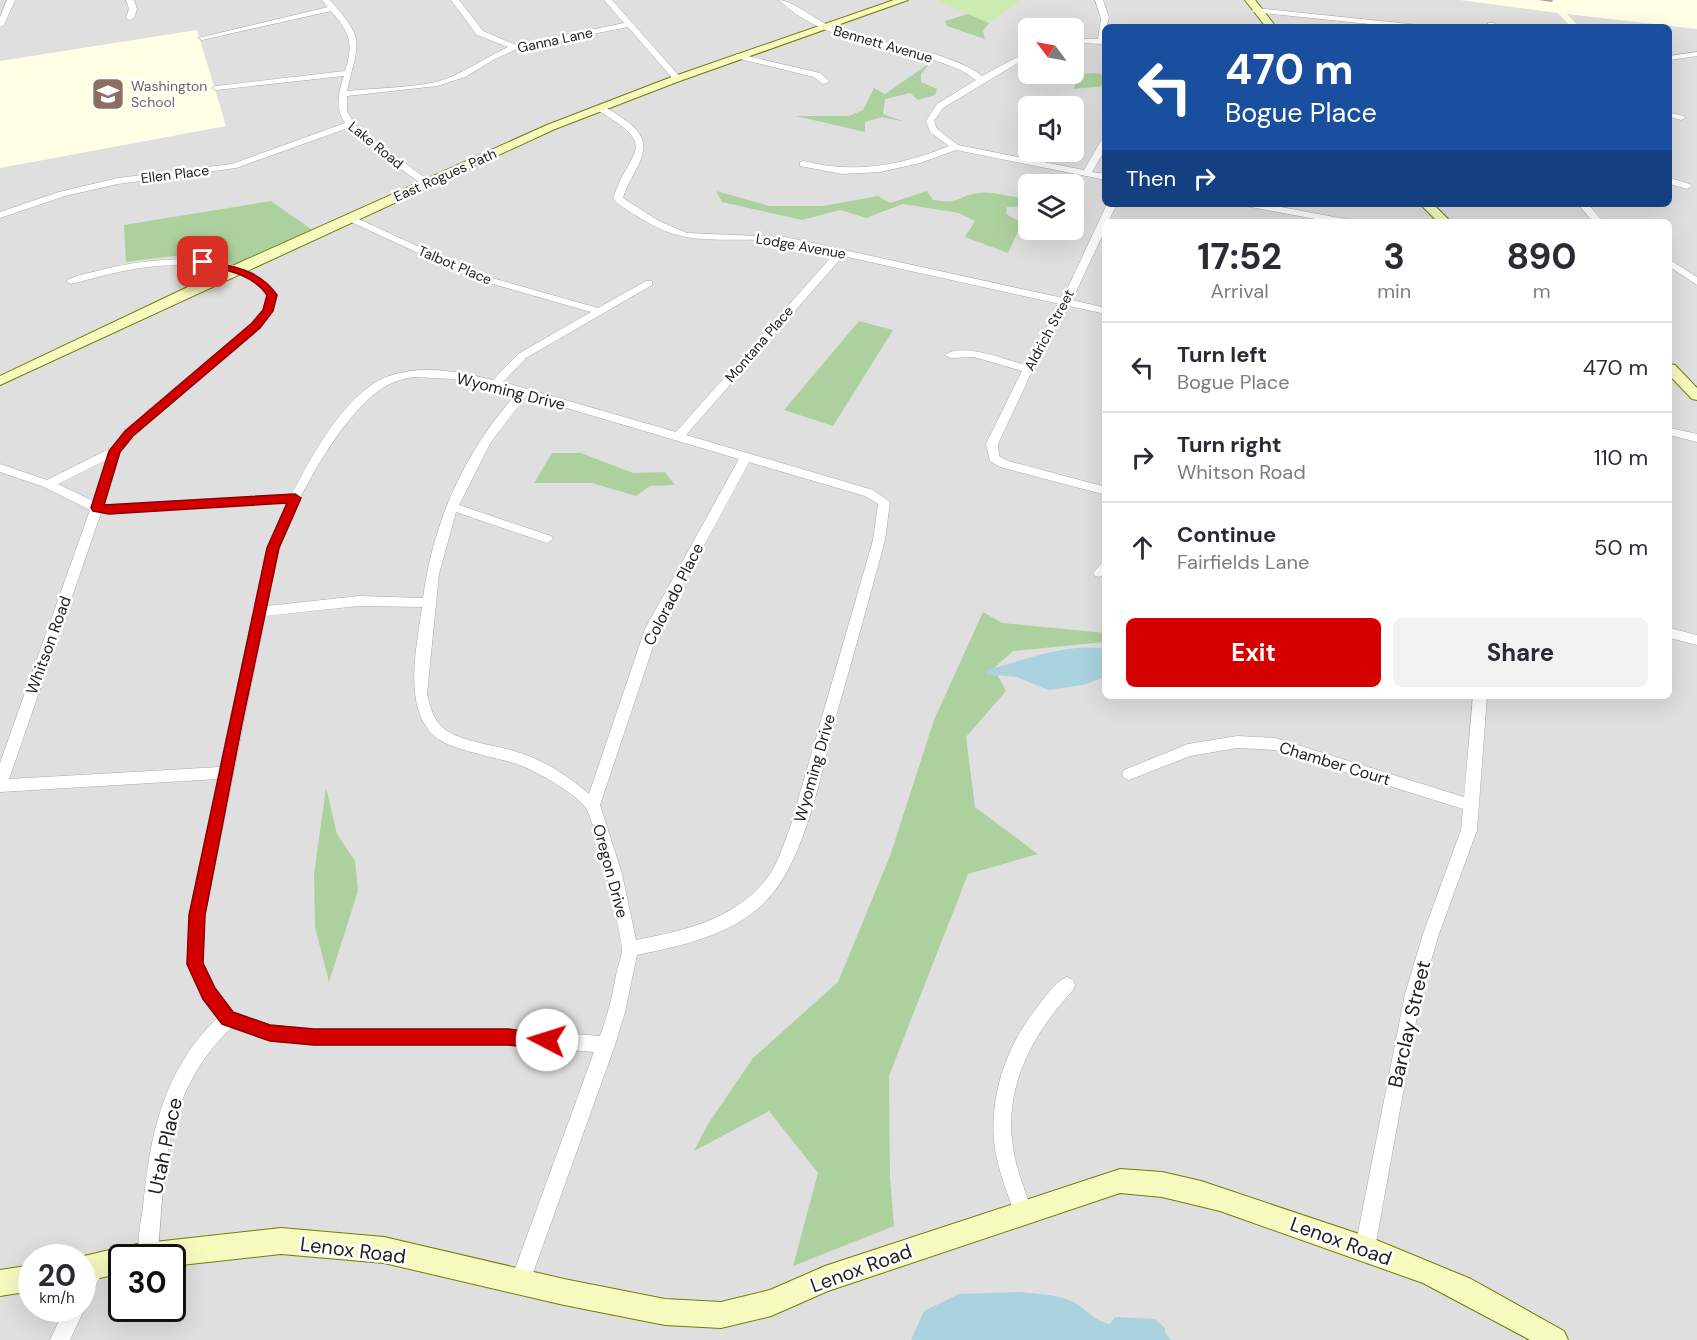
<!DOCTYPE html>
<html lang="en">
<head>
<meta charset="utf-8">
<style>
	:root { --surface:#fff; --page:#f2f2f3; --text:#2b2b33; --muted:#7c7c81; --line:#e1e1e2; --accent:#d40000 }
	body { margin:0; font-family:"DM Sans",sans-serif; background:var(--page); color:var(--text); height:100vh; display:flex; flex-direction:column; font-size:22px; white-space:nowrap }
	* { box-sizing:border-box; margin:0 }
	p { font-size:20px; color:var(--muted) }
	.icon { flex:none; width:33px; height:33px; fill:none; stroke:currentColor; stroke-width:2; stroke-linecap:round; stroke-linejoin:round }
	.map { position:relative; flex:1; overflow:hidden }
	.details { position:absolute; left:1102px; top:219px; width:570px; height:480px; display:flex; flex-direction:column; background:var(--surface); border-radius:9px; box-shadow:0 6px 24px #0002 }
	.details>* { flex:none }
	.guide { position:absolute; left:1102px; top:24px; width:570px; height:183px; border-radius:9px; box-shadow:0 6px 24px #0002; background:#1a4fa0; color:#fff; overflow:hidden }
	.needle { width:39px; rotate:302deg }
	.buttons { position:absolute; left:1018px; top:18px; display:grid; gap:12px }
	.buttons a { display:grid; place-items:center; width:66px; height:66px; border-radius:9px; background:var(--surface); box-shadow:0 6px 24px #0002; font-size:30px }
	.speed { position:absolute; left:18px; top:1244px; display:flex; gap:12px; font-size:30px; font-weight:700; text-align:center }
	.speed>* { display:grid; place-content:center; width:78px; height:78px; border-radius:50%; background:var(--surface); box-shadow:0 6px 24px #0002; line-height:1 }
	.speed small { font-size:15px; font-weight:400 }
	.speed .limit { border:3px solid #111; border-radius:9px; background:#fff; color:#111 }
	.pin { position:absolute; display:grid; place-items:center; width:51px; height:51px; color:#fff; margin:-26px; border-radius:12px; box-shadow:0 3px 9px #0006 }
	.me { position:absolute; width:66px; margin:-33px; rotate:275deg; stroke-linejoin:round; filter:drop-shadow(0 0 4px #0008) }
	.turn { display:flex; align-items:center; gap:21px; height:126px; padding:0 24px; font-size:27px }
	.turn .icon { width:78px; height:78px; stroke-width:2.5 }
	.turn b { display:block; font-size:42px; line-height:51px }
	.then { display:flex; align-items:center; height:57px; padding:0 24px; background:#0003; gap:12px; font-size:22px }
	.eta { display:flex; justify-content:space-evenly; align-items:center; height:102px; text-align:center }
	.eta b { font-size:36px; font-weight:700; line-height:42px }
	.button { display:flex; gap:12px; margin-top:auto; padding:12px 24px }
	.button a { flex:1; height:69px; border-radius:9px; background:var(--accent); color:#fff; font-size:24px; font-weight:700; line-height:69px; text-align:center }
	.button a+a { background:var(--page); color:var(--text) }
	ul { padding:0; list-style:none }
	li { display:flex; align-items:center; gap:18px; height:90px; padding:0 24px; border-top:2px solid var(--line) }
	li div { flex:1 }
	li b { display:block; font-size:22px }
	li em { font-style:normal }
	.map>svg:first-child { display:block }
	.residential { fill:#e0dfdf; fill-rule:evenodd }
	.education { fill:#ffffe5 }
	.grass { fill:#cdebb0 }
	.forest { fill:#add19e }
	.water { fill:#aad3df }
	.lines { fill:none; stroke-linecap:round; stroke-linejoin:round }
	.street-casing { stroke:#a9a9a9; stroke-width:1 }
	.secondary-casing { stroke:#707d05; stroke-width:2 }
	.street { fill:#fff; fill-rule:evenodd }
	.secondary { fill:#f7fabf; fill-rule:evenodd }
	.wall { fill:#aba49e }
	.route { fill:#d40000; stroke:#8a0000; stroke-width:1.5 }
	.labels { text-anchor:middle; stroke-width:5; stroke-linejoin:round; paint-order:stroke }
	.far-street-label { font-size:14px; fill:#222; stroke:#fff }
	.far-education-label { font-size:14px; fill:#785e54; stroke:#fff; text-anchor:start }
	.street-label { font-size:16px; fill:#222; stroke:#fff }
	.near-street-label { font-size:20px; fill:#222; stroke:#fff }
</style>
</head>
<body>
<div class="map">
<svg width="1697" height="1340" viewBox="0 0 1697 1340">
	<rect width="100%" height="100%" fill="#f2efe9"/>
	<path class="residential" d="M0,0H1697V1340H0ZM1106,27H1670V204H1106ZM1029,28H1074V74H1029ZM1029,106H1074V152H1029ZM1029,184H1074V230H1029ZM1106,222H1670V696H1106ZM32,1257H82V1308H32ZM122,1257H172V1308H122Z"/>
	<g class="education">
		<polygon points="1460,0 1697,0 1697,29 1567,14 1579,27 1571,27 1558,13"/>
		<polygon points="197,30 226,126 0,168 0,61"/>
	</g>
	<polygon class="grass" points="936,0 1022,0 989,23"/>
	<g class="forest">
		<polygon points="968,14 989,23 983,31 985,39 947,26 945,21"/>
		<polygon points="930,63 921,74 921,82 937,89 935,95 918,100 910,93 885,99 883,114 905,122 882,117 865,122 865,132 796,116 849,116 863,110 874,88 885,94"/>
		<polygon points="1094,73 1105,75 1105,86 1073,89 1081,74"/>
		<path d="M716,191L770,206H823L878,196L890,203L927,191L933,200C961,204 955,197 978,193C993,190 1010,199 1029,197V206L1007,207L1006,214L1022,223L1008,253L965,237L975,221L959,213L903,204L866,218L840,210L802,220L722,202Z"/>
		<polygon points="271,201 314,231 237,265 206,258 174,256 126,262 124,225"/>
		<polygon points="859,321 893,330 833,426 784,410"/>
		<polygon points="552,453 581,453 633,473 665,472 675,485 650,486 636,496 592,483 534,483"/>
		<polygon points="983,612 1002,623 1105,633 1105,642 1013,651 994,668 1006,691 966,737 975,807 1038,854 968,874 889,1076 890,1177 894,1226 793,1266 818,1173 769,1111 694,1151 708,1124 753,1058 838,982 890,856 934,720"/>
		<polygon points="326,788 337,834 355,861 358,891 329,982 315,927 314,874"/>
	</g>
	<g class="water">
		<path d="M1105,649V677L1083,685L1048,690L1017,677L986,674V670C1023,661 1067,642 1105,649Z"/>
		<path d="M1019,1292C1037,1294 1061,1294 1077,1304C1089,1312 1095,1321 1110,1324L1115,1317L1155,1319L1165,1328V1332L1171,1340H911L924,1311L959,1294Z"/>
	</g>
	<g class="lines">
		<defs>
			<g id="street">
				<polygon points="7,0 15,0 4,25 0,27 0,17"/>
				<polygon points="126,0 134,0 137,9 134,18 130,20 126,18 129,9"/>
				<path d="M322,0H330C367,42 358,41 347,91C376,88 408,88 436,82C462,75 484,58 508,47L477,35L451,0H459L483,31L516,45L624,23L604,0H612L681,78L674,80L628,27L517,49L495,59L465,77L437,86L347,96V111L355,125L429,181V185H423L368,145L348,128L236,168L118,184L65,196L0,218V212L59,192L118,178L232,164L345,123C335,108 338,93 344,76L216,90L212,88L216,86L345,71C354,43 350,33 331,11L202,40L198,38L328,7Z"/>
				<path d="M779,0C792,0 817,21 832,27C873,43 950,50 982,76L1029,51V56L943,108L934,121L937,129L958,145L1084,170L1102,139L1106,137V148L1092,172L1106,174V180L956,150L920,163L880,172L842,174L800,166V162L803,161C855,174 900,166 949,146L930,132L926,121L937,104L976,80C964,70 948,65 934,60C882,43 821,41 779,0Z"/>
				<polygon points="1095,0 1103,0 1109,18 1106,27 1106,44 1074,43 1074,39 1098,39 1101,18"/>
				<polygon points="1256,8 1419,25 1423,27 1398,27 1253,12 1252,10"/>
				<polygon points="1488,23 1494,23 1495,27 1487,27"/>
				<polygon points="1697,52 1697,56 1670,60 1670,56"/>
				<polygon points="739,54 820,73 830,82 823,84 814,77 736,58 736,54"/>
				<path d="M597,106C606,106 615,113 622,118C664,145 633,165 623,198L659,221L687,233L785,237L1063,298L1107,204H1117L1108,222H1106V228L1072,300L1106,308V314L1069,306L1033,369L998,444L999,456L1008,461L1106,487V495L1000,467L990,461L986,444L1022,371L974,357L950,358L945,355C962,342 1006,360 1025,365L1060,304L843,256L686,435L873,490L890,502L885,540C869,600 852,660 835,720C820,776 805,865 762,905C729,936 680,946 637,955L625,1012L615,1045L528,1287L521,1290L514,1287L511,1280L594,1052L508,1045H314L270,1041L231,1028C164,1093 165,1167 158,1254L156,1257H140C136,1242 141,1222 143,1207C150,1134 163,1071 217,1018L203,1000L187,964L189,915L218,779L0,792V763L90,510L44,487L0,472V464L47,480L111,448L147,411L252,323L263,310L267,295C258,280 241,274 225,271C165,258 128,269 71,284L66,281C75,275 90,273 101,270C146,258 249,246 277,295L273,311L260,327L155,415L120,452L104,505L292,494C312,456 346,391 389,376C423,364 460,372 493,380L518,354L591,312L472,278L347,220V216L350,215L478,274L598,308L646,281H652V285L526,358L503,382L676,432L834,254C815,249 795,244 775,241C722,236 689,249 640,218C631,212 621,207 613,199C629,148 662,148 597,110ZM414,377L453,379L517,393C465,450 433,522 423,598L359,596L267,606C271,587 273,566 279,548C294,502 336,426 373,395C385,385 398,379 414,377ZM526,396L739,459L645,629L589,794C568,776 544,760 517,752C497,745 458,742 442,727C433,719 430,706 427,694L439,574L456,512L547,543L553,539L551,536L459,505L491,442ZM106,460L93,501L58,484ZM749,462L865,496L878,504L873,540L790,828C783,846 777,867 764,882C732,920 683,931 636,940L622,874L600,805L659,629ZM288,502L267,548L220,767L9,779L101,513L109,514ZM359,606L422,607C417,647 403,703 432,734C447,751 502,757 525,767C544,776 573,792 586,808C594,819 621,931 622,948C622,955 619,964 617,970C613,993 608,1015 600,1036L508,1029H314L270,1025L234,1013L215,988L203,964L205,915L265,616Z"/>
				<polygon points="1670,113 1684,116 1685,118 1681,120 1670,117"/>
				<polygon points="1670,178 1690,184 1691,186 1687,189 1670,184"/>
				<polygon points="1246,204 1265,204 1345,219 1350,222 1331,222 1251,207"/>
				<polygon points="1578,204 1588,204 1603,222 1593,222"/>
				<polygon points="1670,260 1697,277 1697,285 1670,267"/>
				<polygon points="1670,428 1697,434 1697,442 1670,435"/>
				<polygon points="1106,562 1106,574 1099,577 1095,576 1093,573 1102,563"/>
				<polygon points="1670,628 1697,635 1697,645 1670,638"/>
				<polygon points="1473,696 1487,696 1477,830 1439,934 1421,994 1375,1248 1372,1255 1365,1258 1358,1255 1355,1248 1405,994 1423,934 1461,830 1463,809 1275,750 1237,748 1190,756 1129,780 1124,778 1122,774 1124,770 1188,744 1237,736 1275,738 1464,797"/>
				<path d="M1067,977L1073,980L1075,985L1073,990C1034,1033 1006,1081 1012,1140C1014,1165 1025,1189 1032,1212L1030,1219L1023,1221L1016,1219L1014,1212C1006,1189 996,1165 994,1140C990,1094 1007,1046 1035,1010C1044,999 1054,982 1067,977Z"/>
				<path d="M95,1257L102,1260L105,1267L89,1299L82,1302C82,1286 78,1264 95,1257Z"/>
				<polygon points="82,1302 85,1308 70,1340 50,1340 65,1308 82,1308"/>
			</g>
			<g id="secondary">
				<polygon points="894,0 908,0 677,82 555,129 0,385 0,376 230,267 547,125 669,78"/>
				<polygon points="1245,0 1255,0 1276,27 1266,27"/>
				<polygon points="1420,204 1433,204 1451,222 1438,222"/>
				<polygon points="1670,364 1675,365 1697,388 1697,400 1692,399 1670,376"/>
				<polygon points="1120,1169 1162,1172 1201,1181 1374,1239 1471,1279 1564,1331 1568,1340 1530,1340 1423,1283 1220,1211 1162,1197 1120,1193 828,1291 771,1316 721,1328 665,1325 564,1305 384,1263 281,1254 172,1266 172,1257 122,1257 122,1273 82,1282 82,1257 80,1257 122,1247 127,1249 136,1244 281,1228 384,1237 564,1279 665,1299 721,1302 770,1290 825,1266"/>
				<polygon points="32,1265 32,1291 0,1296 0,1270"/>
			</g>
		</defs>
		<use href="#street" class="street-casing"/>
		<use href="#secondary" class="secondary-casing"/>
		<use href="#street" class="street"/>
		<use href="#secondary" class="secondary"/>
	</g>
	<polygon class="wall" points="1538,0 1553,0 1552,2"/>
	<path class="route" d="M203,259C233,267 259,269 277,295L273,311L260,328L133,436L120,452L104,505L295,494L301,498L279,548L242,724L205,915L203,963L215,988L233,1012L270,1025L314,1029H508L553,1035L556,1040L553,1046L547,1049L508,1045H314L270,1041L222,1024L203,999L187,964L189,915L267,548L287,503L109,514L93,511L91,508L109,451L125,431L252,323L263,310L267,295C252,273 224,270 200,264V260Z"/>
	<defs>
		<symbol id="school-square" viewBox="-11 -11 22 22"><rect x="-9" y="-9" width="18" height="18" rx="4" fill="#8d6e63" stroke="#fff"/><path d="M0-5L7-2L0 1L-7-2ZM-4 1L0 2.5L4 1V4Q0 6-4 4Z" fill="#fff"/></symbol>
	</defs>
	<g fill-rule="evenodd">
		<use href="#school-square" x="89" y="75" width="38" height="38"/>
	</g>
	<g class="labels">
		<g class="far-street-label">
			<text transform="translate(555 40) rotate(-12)" y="5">Ganna Lane</text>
			<text transform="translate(883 44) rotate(16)" y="5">Bennett Avenue</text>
			<text transform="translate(376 145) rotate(39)" y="5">Lake Road</text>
			<text transform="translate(175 174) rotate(-7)" y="5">Ellen Place</text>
			<text transform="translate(445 175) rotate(-24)" y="5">East Rogues Path</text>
			<text transform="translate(801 246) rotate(10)" y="5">Lodge Avenue</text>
			<text transform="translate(455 265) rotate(23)" y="5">Talbot Place</text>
			<text transform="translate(1049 330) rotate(-62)" y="5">Aldrich Street</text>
			<text transform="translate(759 344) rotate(-49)" y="5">Montana Place</text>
		</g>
		<g class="far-education-label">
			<text x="131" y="91">Washington<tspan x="131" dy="16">School</tspan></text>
		</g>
		<g class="street-label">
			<text transform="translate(511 391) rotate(14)" y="6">Wyoming Drive</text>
			<text transform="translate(673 594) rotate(-63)" y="6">Colorado Place</text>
			<text transform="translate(48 645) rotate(-70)" y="6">Whitson Road</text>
			<text transform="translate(1335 763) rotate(17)" y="6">Chamber Court</text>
			<text transform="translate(814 768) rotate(-74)" y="6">Wyoming Drive</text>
			<text transform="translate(611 871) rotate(75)" y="6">Oregon Drive</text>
		</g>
		<g class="near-street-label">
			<text transform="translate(1409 1024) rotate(-77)" y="7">Barclay Street</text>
			<text transform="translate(165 1146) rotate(-78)" y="7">Utah Place</text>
			<text transform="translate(1341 1241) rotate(20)" y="7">Lenox Road</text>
			<text transform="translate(353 1250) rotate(7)" y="7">Lenox Road</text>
			<text transform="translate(861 1268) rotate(-20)" y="7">Lenox Road</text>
		</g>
	</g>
</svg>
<div class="buttons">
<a><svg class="needle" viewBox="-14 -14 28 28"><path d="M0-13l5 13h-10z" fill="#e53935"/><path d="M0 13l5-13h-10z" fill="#7c7c81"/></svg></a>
<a><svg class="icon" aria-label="sound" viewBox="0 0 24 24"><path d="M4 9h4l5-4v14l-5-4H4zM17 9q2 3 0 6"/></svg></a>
<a><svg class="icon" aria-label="layers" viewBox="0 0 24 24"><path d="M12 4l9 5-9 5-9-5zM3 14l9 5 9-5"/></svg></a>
</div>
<div class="speed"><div>20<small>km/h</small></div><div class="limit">30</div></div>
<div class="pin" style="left:203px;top:262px;background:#d93025"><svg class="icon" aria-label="arrive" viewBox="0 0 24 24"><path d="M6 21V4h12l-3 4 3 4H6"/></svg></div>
<svg class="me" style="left:547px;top:1040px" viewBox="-20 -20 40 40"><circle r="19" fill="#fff"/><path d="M0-13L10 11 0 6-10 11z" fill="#d40000"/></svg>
<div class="guide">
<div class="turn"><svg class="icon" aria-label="left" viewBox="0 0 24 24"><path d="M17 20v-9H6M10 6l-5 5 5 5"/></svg><div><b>470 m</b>Bogue Place</div></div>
<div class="then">Then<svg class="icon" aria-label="right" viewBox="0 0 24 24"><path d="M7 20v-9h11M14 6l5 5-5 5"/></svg></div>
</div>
<section class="details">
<div class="eta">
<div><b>17:52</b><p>Arrival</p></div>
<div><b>3</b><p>min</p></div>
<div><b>890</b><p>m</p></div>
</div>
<ul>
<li><svg class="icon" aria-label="left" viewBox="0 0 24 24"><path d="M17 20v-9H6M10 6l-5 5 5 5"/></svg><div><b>Turn left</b><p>Bogue Place</p></div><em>470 m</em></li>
<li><svg class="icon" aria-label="right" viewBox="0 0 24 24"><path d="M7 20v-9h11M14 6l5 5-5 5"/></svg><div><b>Turn right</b><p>Whitson Road</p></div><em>110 m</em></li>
<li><svg class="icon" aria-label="ahead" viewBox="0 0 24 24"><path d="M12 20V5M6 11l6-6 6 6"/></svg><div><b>Continue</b><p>Fairfields Lane</p></div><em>50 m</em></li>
</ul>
<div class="button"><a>Exit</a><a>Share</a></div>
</section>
</div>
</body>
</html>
